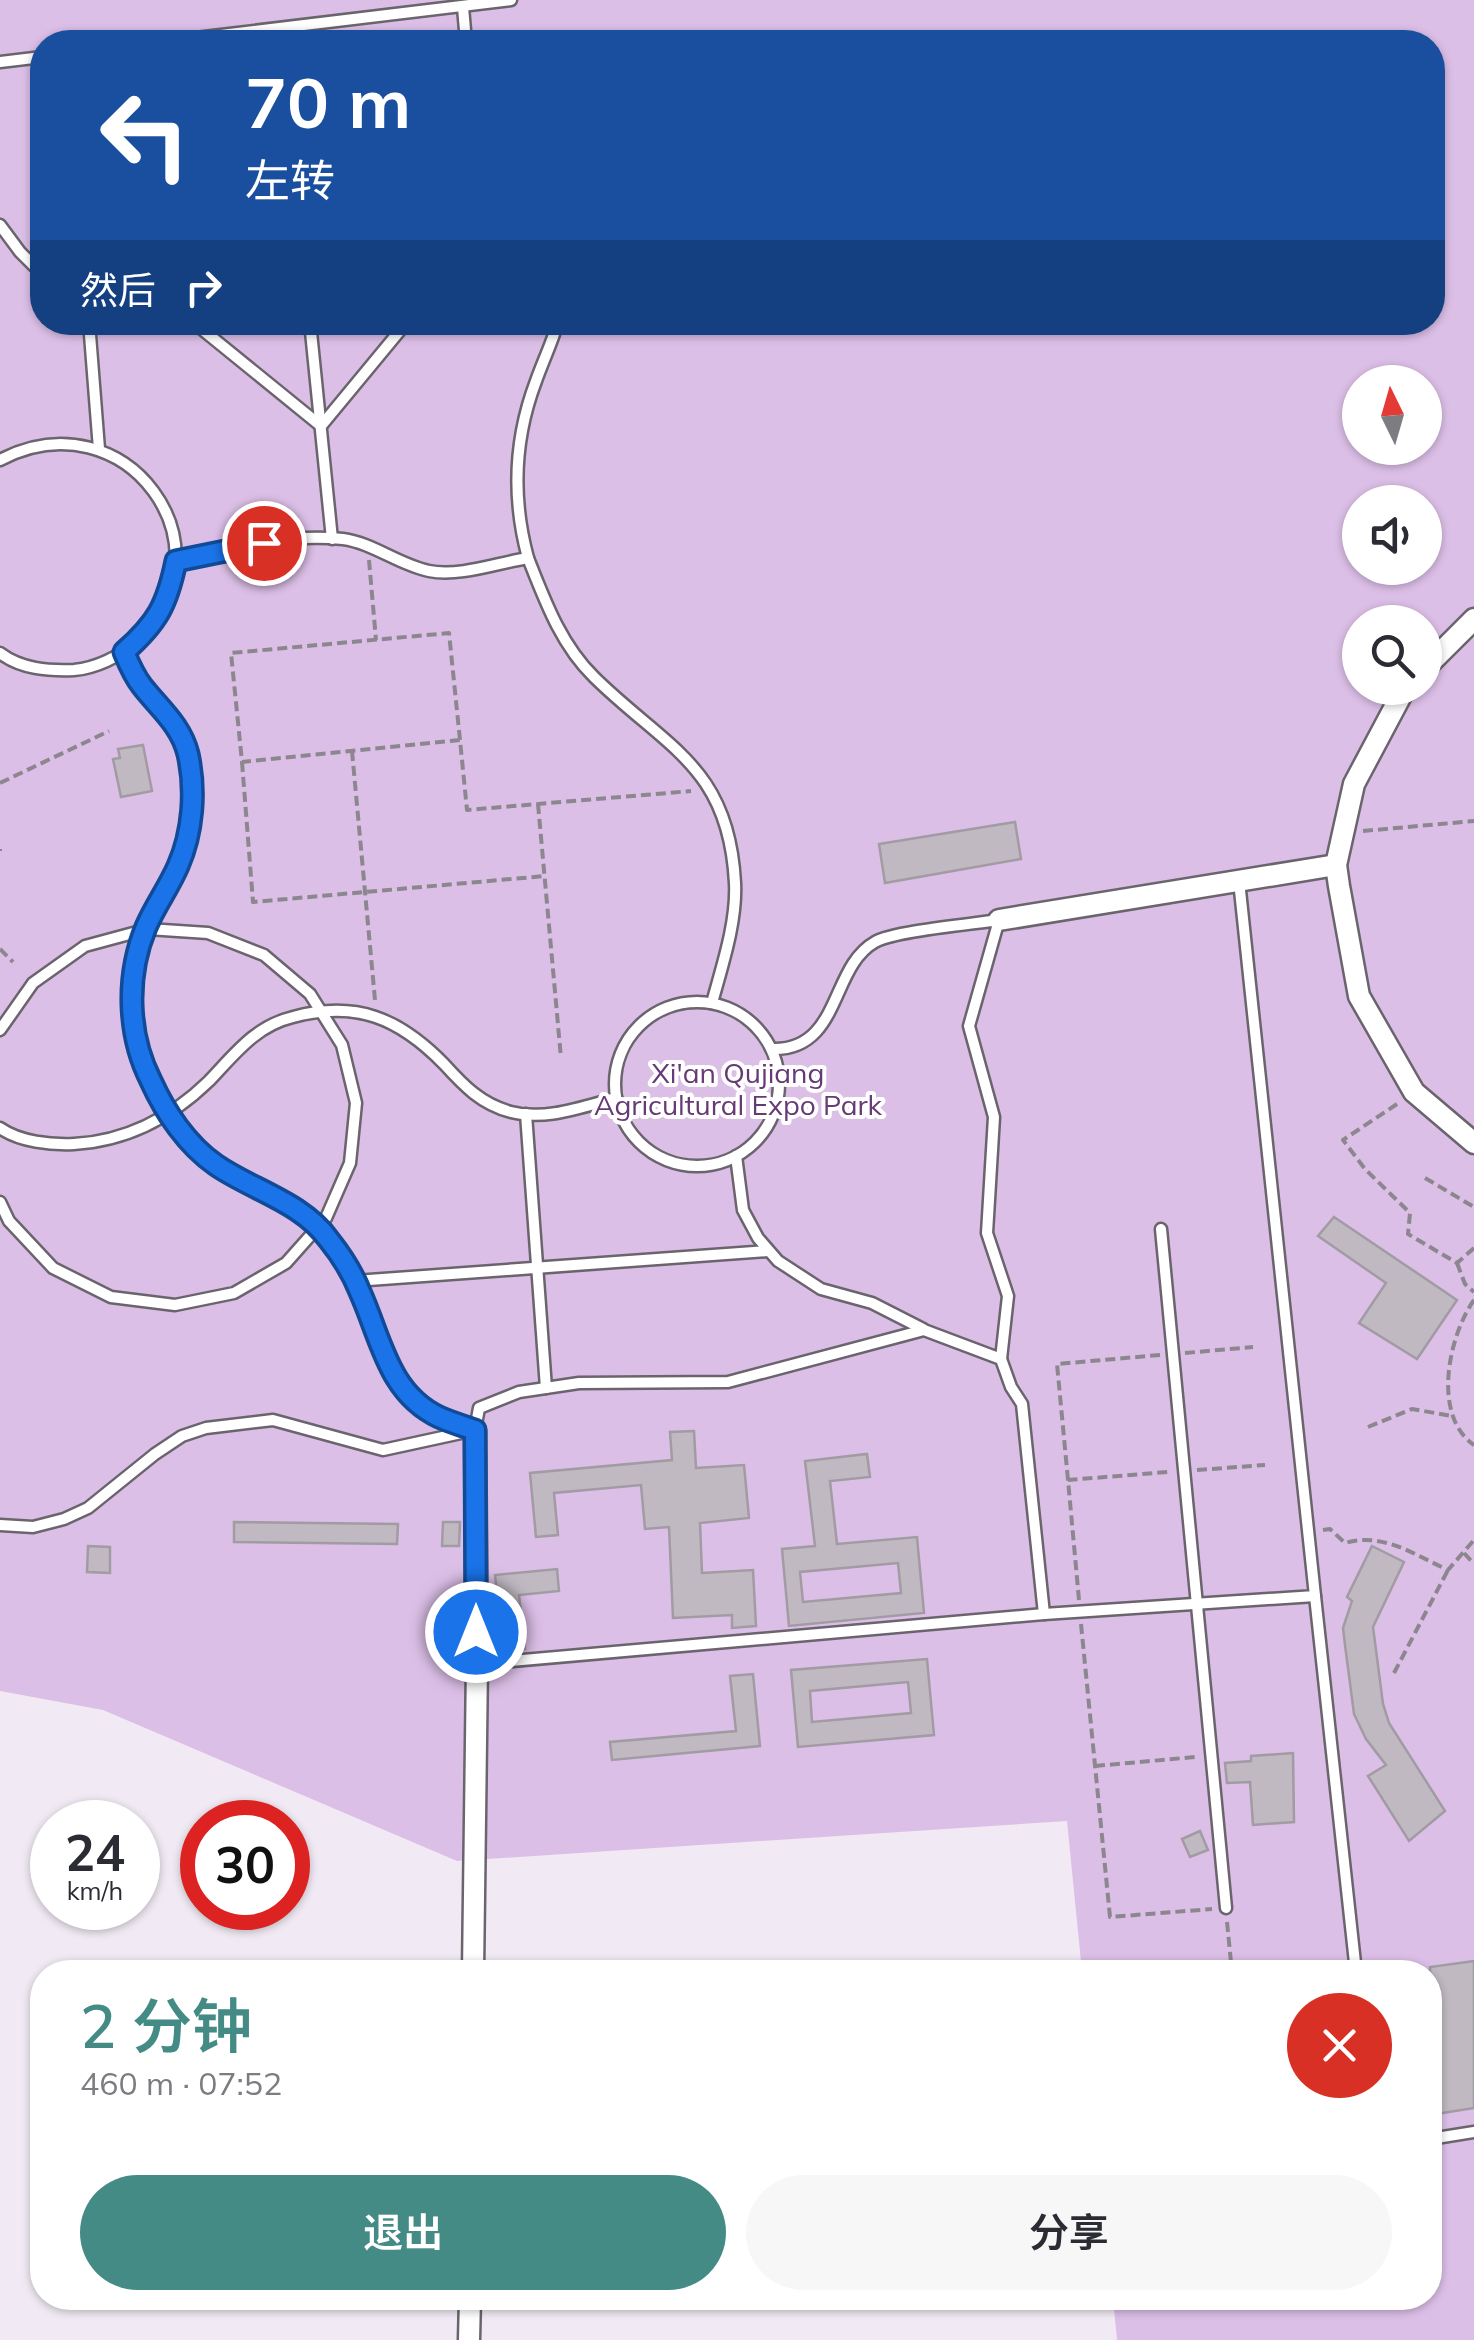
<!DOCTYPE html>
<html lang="zh">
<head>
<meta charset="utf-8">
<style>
	:root { --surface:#fff; --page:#f7f7f7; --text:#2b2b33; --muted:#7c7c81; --accent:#448b86 }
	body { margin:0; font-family:Mulish,"Noto Sans SC",sans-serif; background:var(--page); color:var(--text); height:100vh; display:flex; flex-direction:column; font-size:38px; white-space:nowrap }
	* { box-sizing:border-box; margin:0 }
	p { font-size:32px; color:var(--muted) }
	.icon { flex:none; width:55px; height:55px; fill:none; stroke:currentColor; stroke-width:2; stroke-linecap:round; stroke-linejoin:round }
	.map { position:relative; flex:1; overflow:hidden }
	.panel { position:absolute; left:30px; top:1960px; width:1412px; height:350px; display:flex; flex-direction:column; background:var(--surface); border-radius:40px; box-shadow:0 2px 8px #0004 }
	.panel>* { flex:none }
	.guide { position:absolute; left:30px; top:30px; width:1415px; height:305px; border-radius:40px; box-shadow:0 2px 8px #0004; background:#1a4fa0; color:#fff; overflow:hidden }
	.needle { width:65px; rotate:355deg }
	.controls { position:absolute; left:1342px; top:365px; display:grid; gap:20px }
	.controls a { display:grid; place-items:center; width:100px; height:100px; border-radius:50%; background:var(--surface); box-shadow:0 2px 8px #0004; font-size:50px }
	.speed { position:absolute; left:30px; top:1800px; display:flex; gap:20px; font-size:50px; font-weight:700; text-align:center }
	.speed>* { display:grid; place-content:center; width:130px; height:130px; border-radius:50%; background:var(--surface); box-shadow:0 2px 8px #0004; line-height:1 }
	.speed small { font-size:25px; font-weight:400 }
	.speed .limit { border:15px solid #d22; background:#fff; color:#111 }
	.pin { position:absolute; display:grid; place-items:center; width:85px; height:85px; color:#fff; margin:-42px; border:5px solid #fff; border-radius:50%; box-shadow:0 2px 10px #0007 }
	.me { position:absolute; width:110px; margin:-55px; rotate:0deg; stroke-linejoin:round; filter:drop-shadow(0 0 8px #0008) }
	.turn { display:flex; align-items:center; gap:35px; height:210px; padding:0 50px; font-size:45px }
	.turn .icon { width:130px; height:130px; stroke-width:2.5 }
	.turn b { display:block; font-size:70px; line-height:85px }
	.then { display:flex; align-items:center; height:95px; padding:0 50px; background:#0003; gap:20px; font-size:38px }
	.round { display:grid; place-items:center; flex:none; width:105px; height:105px; border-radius:52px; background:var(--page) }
	.headline { display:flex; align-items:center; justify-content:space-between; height:170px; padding:0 50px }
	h1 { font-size:60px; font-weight:600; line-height:75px; color:var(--accent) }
	.cta { display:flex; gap:20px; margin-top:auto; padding:20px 50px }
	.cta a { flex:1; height:115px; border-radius:60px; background:var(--accent); color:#fff; font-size:40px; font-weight:600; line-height:115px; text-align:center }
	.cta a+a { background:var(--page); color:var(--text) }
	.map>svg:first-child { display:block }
	.green { fill:#dcbfe7; fill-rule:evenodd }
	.building { fill:#c0b9c2; stroke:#a19ba4; stroke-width:2.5; fill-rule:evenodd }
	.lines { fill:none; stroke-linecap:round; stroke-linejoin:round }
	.lane-casing { stroke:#6a646d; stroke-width:15 }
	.street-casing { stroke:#6a646d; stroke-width:25 }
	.path { stroke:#8c878e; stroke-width:4; stroke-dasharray:10 5; stroke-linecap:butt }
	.lane { stroke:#fff; stroke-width:10 }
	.street { stroke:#fff; stroke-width:20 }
	.route-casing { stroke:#114b97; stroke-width:25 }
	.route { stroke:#1a73e8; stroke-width:18 }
	.labels { text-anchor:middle; stroke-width:8; stroke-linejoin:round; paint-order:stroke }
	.park-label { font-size:28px; fill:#663a76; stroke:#fff }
</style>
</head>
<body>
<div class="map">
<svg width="1474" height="2340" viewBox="0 0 1474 2340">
	<rect width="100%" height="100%" fill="#f1eaf4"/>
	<path class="green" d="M0,0H1474V2340H1117L1113,2298H1430V1972H1082L1067,1821L457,1861L103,1710L0,1691ZM42,42H1432V322H42ZM1360,382H1425V448H1360ZM1360,502H1425V568H1360ZM1360,622H1425V688H1360Z"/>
	<g class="building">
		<polygon points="143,745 152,791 121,797 113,759 120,758 118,749"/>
		<polygon points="1015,822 1021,859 885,883 879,844"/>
		<polygon points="1334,1217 1457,1300 1417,1359 1359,1323 1386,1283 1318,1236"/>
		<polygon points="694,1431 696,1468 744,1465 749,1518 700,1523 702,1573 753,1570 756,1626 732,1628 732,1615 673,1618 669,1527 645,1529 641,1485 554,1493 558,1535 536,1537 530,1473 672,1460 670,1432"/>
		<path d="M867,1454L870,1477L830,1481L837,1544L917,1537L924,1613L789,1626L782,1549L815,1546L805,1461ZM898,1563L901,1593L803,1602L800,1572Z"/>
		<polygon points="234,1522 398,1524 397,1544 234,1542"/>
		<polygon points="443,1522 460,1522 459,1546 442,1546"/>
		<polygon points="88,1546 110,1547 110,1573 87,1572"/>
		<polygon points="1372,1546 1404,1562 1373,1627 1383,1704 1389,1723 1445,1811 1409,1841 1368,1776 1386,1765 1366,1739 1354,1714 1345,1645 1343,1628 1352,1601 1347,1597"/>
		<polygon points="557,1569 559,1591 519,1595 525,1649 503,1651 495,1575"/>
		<path d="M927,1659L934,1735L798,1747L791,1670ZM908,1682L911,1713L812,1722L810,1691Z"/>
		<polygon points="753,1674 760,1746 612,1760 610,1742 736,1731 730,1676"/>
		<polygon points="1293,1753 1294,1822 1253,1825 1250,1782 1227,1783 1225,1763 1251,1761 1251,1756"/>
		<polygon points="1200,1831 1208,1850 1190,1857 1182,1839"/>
		<polygon points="1474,1961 1474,2108 1430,2115 1430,1967"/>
	</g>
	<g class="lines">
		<defs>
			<g id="lane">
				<polyline points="463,7 466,42"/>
				<polyline points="162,42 511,0"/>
				<polyline points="0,62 42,57"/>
				<polyline points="0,225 20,252 42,274"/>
				<polyline points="89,322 99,449"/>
				<polyline points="193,322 321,426 407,322"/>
				<polyline points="310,322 332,539"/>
				<path d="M0,460C126,394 238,549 136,642C119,657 96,668 74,670C48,671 21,669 0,653"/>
				<path d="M528,558C512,499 514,439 536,381C543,361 552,343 558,322"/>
				<path d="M175,561C230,548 286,533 343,539C373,543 399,565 429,571C460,577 497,563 528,558C545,601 561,645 594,677C666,748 729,766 735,883C737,922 722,966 712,1003"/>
				<path d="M124,653C129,664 134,676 142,686C159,708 181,725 188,754C196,790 193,832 178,866C169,887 155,906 146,927C126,976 127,1034 150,1081C165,1112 187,1146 216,1165C252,1189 302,1202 329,1240C340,1255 353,1274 360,1292C381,1338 388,1393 439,1417C450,1422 463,1426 475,1430"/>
				<circle cx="697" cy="1084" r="82"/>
				<polyline points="0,1030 33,983 85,946 148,929 208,933 264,955 310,994 342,1045 356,1103 350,1163 326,1218 286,1263 234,1293 175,1305 111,1297 53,1268 9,1221 0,1202"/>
				<polyline points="526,1114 546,1388"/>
				<path d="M0,1128C20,1142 51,1145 74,1144C127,1141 171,1118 209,1081C234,1055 255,1026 293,1017C356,1000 399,1018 444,1064C464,1086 481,1104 511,1112C545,1121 582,1107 616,1098"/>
				<polyline points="736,1156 743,1210 758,1238 778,1261 821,1289 872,1303 923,1329"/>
				<polyline points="1161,1229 1226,1908"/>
				<polyline points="355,1281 768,1251"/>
				<polyline points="1001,1359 1011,1387 1022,1404 1044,1614"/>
				<path d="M0,1525L33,1527L64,1519L88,1508L155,1454L182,1436L206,1428L273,1420L383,1450L475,1430L479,1408L519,1392L579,1383L728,1382L924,1330L1001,1359L1008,1296L987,1233L994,1117L969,1026L999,920C973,924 893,931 875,942C830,967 841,1050 773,1049"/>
				<polyline points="1315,1596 1356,1972"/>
				<polyline points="478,1664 1044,1614 1315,1596 1239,881"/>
				<polyline points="1430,2139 1474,2132"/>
			</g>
			<g id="street">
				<polyline points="1425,668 1474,619"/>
				<polyline points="1405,688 1354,784 1336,865 1339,886 1359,996 1414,1092 1474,1143"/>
				<polyline points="999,920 1336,865"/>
				<polyline points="473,1972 477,1664 475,1430"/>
				<polyline points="469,2340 470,2298"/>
			</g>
		</defs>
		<use href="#lane" class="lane-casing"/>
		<use href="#street" class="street-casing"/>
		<g class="path">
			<polyline points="369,560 376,640"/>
			<polyline points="460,740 449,633 231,653 242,762 460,740 467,810 691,791"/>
			<polyline points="352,751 375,1000"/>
			<polyline points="242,762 253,902 545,876"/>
			<polyline points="0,783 109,731"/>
			<polyline points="538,804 561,1058"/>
			<polyline points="1363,831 1474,821"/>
			<polyline points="0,849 0,851"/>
			<polyline points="0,949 13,962"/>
			<polyline points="1397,1104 1343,1140 1365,1169 1410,1213 1408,1234 1457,1263 1474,1248"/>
			<polyline points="1425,1178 1474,1207"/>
			<polyline points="1457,1263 1465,1284 1474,1292"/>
			<path d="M1474,1300C1448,1337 1432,1416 1474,1445"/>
			<polyline points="1185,1353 1253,1347"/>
			<polyline points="1368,1427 1412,1409 1452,1416"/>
			<polyline points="1197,1470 1265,1465"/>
			<polyline points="1068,1480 1057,1364 1160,1355"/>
			<path d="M1323,1530L1330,1529L1345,1543C1383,1532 1413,1554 1448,1570L1474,1540"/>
			<polyline points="1464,1553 1474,1564"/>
			<polyline points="1079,1600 1068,1480 1168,1472"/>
			<polyline points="1081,1624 1110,1917 1212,1909"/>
			<polyline points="1394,1673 1448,1570"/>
			<polyline points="1095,1766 1195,1757"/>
			<polyline points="1227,1922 1232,1972"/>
		</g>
		<use href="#lane" class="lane"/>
		<use href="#street" class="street"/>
	</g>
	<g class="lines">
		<defs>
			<path id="route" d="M264,543L176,561C167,605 157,623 124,652C129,664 134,676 142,686C159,708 181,725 188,754C196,790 193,832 178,866C169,887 155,906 146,927C126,975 127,1034 151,1081C165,1112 187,1145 216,1165C252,1190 302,1202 329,1240C341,1255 353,1274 360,1292C381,1338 388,1393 439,1417C450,1422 463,1426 475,1430L476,1632"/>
		</defs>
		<use href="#route" class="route-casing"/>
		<use href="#route" class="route"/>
	</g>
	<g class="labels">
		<g class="park-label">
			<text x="738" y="1083">Xi'an Qujiang<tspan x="738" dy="32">Agricultural Expo Park</tspan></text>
		</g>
	</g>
</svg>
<div class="controls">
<a><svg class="needle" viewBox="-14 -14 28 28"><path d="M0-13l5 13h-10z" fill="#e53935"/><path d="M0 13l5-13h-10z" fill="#7c7c81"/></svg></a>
<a><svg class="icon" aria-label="sound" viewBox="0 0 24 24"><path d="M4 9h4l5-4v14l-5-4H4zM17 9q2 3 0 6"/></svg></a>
<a><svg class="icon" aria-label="search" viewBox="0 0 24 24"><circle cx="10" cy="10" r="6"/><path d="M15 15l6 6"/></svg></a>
</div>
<div class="speed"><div>24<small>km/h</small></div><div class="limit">30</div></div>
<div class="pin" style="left:264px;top:543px;background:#d93025"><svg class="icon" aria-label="arrive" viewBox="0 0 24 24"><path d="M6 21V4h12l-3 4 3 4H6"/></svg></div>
<svg class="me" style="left:476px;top:1632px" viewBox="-20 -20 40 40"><circle r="17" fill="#1a73e8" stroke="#fff" stroke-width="3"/><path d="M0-11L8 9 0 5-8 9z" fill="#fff"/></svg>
<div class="guide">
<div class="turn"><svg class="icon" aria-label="left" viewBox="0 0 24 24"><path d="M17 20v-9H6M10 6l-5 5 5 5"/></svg><div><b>70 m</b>左转</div></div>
<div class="then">然后<svg class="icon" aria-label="right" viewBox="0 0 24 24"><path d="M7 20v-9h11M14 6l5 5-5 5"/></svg></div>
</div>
<section class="panel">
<div class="headline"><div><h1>2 分钟</h1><p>460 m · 07:52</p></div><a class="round" style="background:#d93025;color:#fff"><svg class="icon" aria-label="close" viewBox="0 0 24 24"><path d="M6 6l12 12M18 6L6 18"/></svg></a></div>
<div class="cta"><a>退出</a><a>分享</a></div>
</section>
</div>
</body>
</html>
